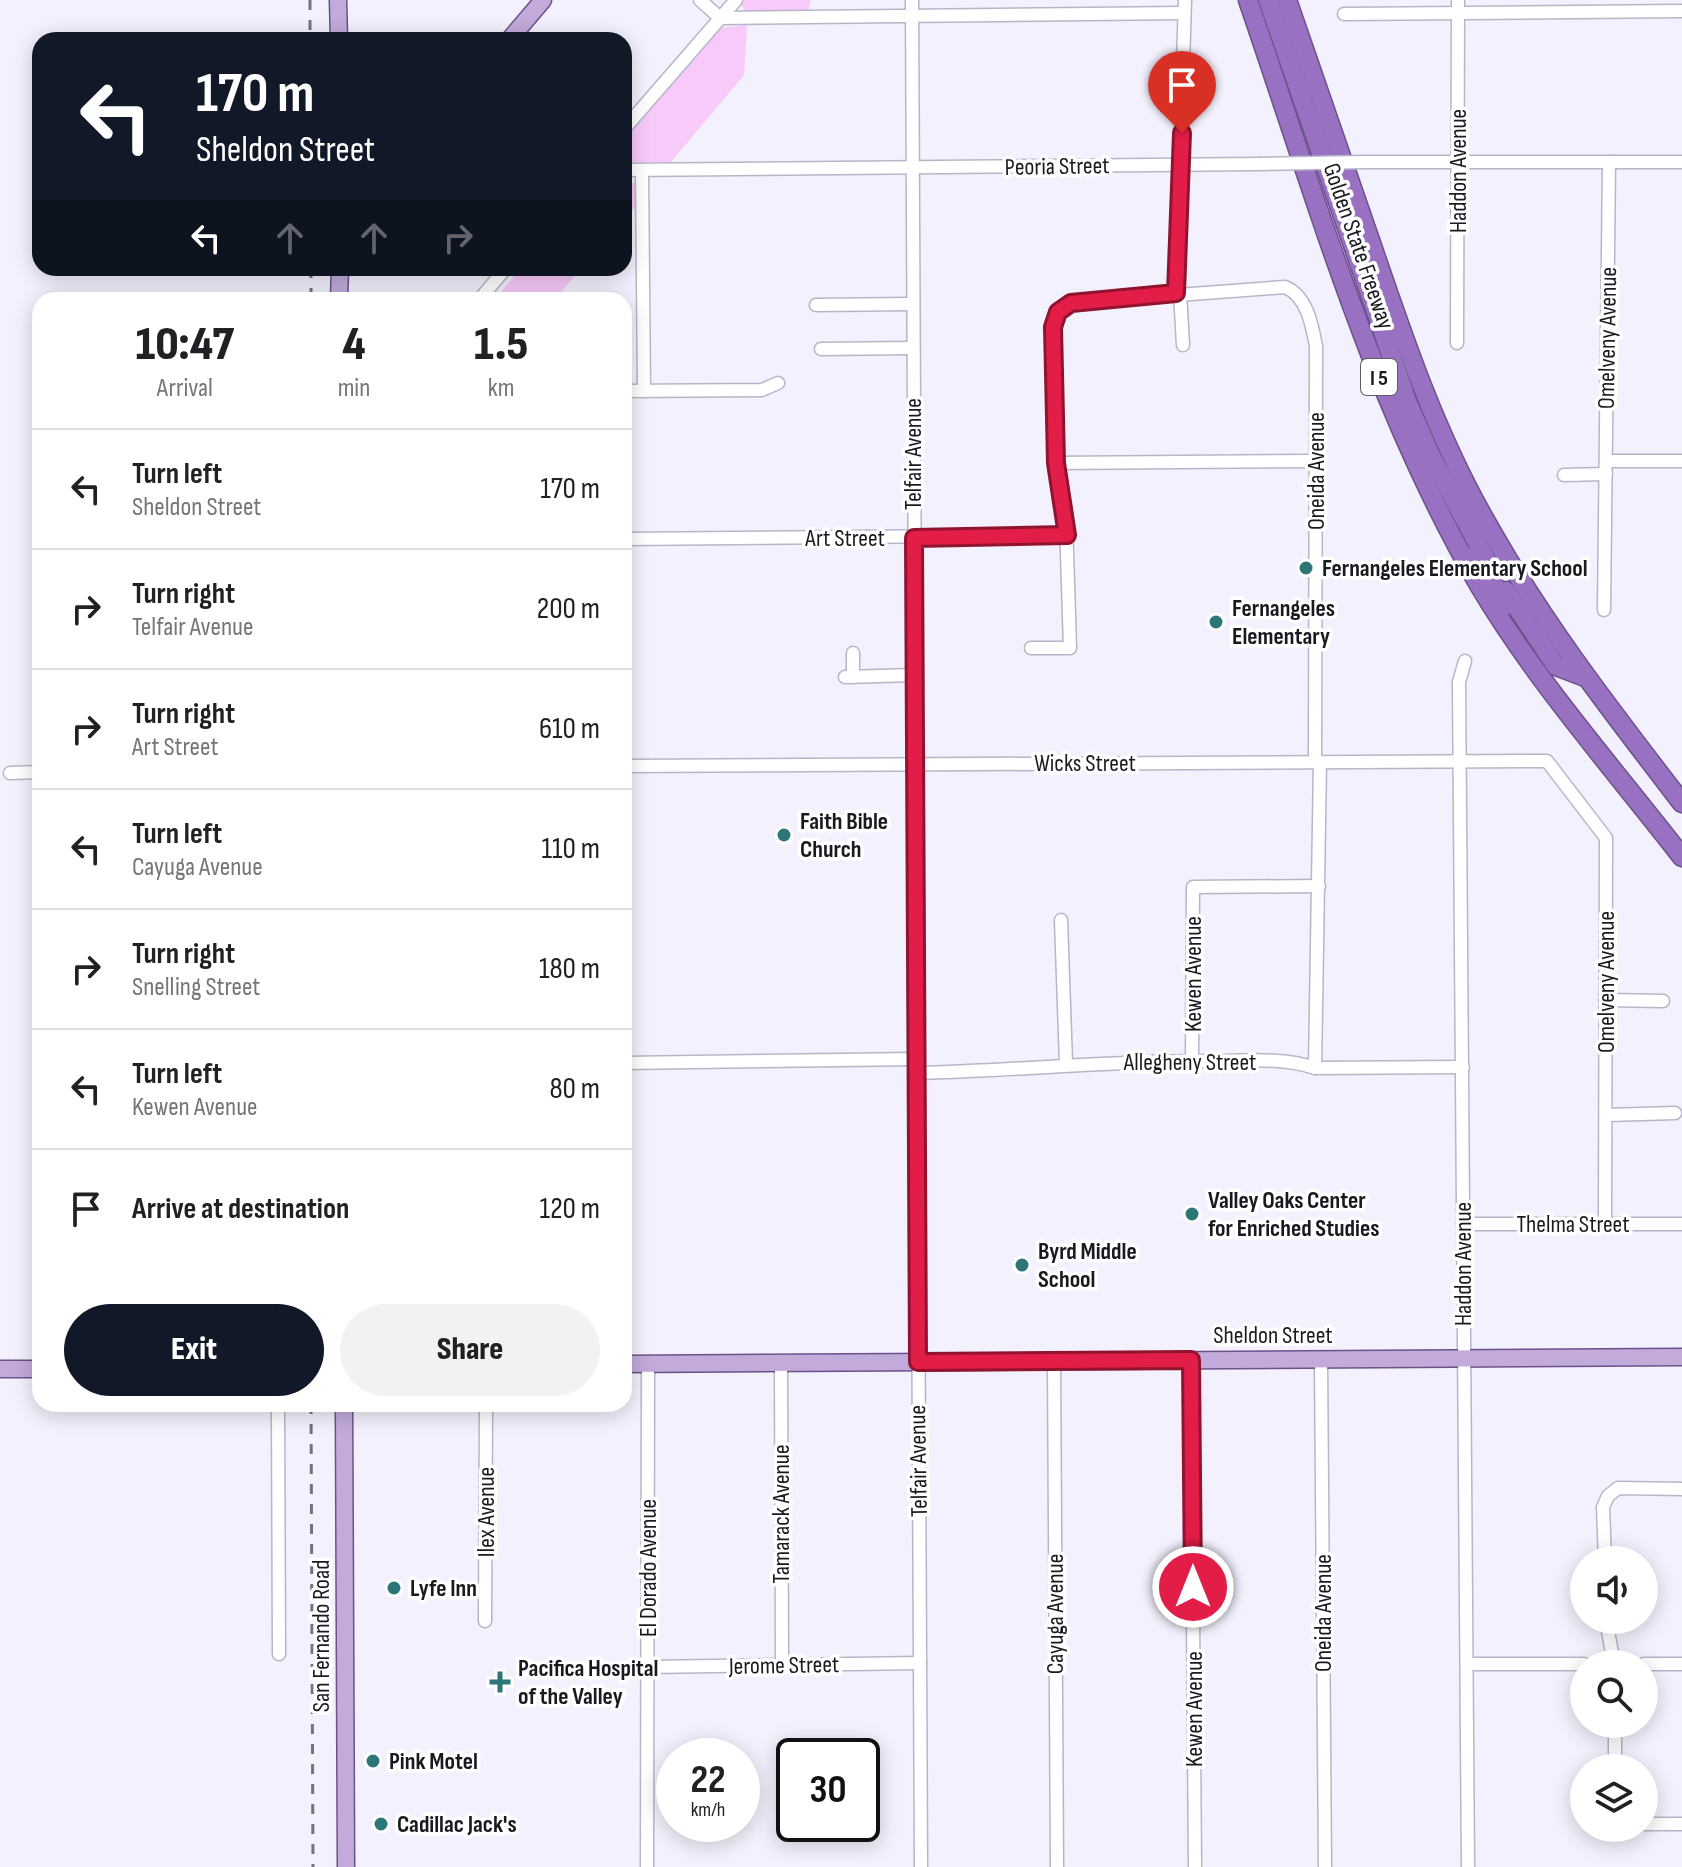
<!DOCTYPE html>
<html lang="en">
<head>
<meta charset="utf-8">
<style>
	:root { --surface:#fff; --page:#f2f2f2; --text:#202124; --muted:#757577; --line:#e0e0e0; --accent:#111827 }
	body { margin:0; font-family:"Sofia Sans Condensed",sans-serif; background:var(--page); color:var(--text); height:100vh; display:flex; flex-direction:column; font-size:30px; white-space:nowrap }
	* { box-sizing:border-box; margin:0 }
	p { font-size:26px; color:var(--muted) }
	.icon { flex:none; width:44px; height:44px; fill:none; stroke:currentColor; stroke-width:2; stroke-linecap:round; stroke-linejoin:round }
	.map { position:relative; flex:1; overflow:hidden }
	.details { position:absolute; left:32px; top:292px; width:600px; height:1120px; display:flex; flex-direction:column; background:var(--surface); border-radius:24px; box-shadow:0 4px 20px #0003 }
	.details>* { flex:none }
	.guide { position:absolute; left:32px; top:32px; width:600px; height:244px; border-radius:24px; box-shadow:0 4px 20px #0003; background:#111827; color:#fff; overflow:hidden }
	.buttons { position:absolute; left:1570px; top:1546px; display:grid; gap:16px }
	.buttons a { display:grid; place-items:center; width:88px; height:88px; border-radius:50%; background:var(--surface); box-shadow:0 4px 20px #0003; font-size:40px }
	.speed { position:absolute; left:656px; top:1738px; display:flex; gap:16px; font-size:40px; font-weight:700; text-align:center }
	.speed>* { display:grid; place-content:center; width:104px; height:104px; border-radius:50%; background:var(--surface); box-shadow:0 4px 20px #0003; line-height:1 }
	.speed small { font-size:20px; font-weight:400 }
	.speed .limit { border:4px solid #111; border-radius:12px; background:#fff; color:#111 }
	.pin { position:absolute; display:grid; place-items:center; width:68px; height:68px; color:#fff; margin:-82px -34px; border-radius:50% 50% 50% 0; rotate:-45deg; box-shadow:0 0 8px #0007 }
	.pin .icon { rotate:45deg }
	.me { position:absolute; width:88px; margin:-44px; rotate:0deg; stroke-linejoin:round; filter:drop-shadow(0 0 6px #0008) }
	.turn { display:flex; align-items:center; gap:28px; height:168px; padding:0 32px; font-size:36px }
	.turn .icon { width:104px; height:104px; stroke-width:2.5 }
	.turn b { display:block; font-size:56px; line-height:68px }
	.lanes { display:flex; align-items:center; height:76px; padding:0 32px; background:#0003; justify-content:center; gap:40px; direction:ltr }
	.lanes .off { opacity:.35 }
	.eta { display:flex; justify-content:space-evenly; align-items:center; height:136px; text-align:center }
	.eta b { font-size:48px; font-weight:800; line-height:56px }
	.button { display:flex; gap:16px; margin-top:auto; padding:16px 32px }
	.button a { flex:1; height:92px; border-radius:48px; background:var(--accent); color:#fff; font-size:32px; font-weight:800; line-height:92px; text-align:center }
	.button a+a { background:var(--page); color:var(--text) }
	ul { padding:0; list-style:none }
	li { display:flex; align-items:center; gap:24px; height:120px; padding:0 32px; border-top:2px solid var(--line) }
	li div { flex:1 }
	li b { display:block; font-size:30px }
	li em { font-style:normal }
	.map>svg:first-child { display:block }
	.green { fill:#f7cafa }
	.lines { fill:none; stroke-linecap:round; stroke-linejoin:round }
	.minor-casing { stroke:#b7b6c9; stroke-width:15 }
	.major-casing { stroke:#6c5289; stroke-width:19 }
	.highway-casing { stroke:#6c5289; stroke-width:21 }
	.minor { stroke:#fff; stroke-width:12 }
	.major { stroke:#c2aada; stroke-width:16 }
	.highway { stroke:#9971c2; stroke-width:18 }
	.rail { stroke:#73737c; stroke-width:3; stroke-dasharray:10 10; stroke-linecap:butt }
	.minor-bridge-casing { stroke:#b7b6c9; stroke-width:15; stroke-linecap:butt }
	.minor-bridge { stroke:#fff; stroke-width:12 }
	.route-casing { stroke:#92132f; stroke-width:20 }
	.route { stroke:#e11d48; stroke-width:14 }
	.poi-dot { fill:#2c7678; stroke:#fff; stroke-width:3 }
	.labels { text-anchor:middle; stroke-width:7; stroke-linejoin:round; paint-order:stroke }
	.shield { fill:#fff; stroke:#5e5e63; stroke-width:2 }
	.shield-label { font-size:22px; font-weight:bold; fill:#191920 }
	.street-label { font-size:24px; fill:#191920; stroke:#fff }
	.poi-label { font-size:24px; font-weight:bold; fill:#191920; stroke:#fff; text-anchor:start }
</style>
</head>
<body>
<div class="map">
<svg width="1682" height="1867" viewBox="0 0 1682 1867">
	<rect width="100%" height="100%" fill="#f2f1fd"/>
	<g class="green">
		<polygon points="744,0 811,0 808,12 746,12 741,4"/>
		<polygon points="747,25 744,75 671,162 624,162 624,138 720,28"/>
		<polygon points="624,183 636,183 636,206 624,220"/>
		<polygon points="521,268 582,268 554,300 494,300"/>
	</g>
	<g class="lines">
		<defs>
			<g id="minor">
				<polyline points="700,0 720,18 1183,13"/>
				<polyline points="912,0 921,1867"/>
				<polyline points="1344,14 1682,11"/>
				<polyline points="624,129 736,0"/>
				<polyline points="1364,162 1682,162"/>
				<polyline points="624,170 1258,164"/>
				<polyline points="642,170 644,391"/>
				<polyline points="1176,293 1185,0"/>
				<polyline points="1180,293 1183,345"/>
				<polyline points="479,300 506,268"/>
				<polyline points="816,305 912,304"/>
				<polyline points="1457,343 1458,0"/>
				<polyline points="821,349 912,348"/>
				<polyline points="624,391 762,390 778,383"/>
				<polyline points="1606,461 1682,461"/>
				<polyline points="1056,463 1316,461"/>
				<polyline points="1564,475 1606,474"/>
				<polyline points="624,539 1067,535"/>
				<polyline points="1604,610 1609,162"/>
				<path d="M1031,648H1070L1066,520L1056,463L1053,327L1058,312L1071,303L1285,287C1307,296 1312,325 1316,346L1315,762"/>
				<polyline points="1465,661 1459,682 1468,1867"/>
				<polyline points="845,677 914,675"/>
				<polyline points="853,677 853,653"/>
				<polyline points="624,766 1547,761 1606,838 1605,1224"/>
				<polyline points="10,773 40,772"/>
				<polyline points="1061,920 1066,1063"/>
				<polyline points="1605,1000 1663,1001"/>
				<polyline points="1192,1060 1193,887 1319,886"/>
				<polyline points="624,1063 916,1059"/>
				<polyline points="1315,1068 1320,762"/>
				<path d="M917,1073C1015,1071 1113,1060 1212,1061C1246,1061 1282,1057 1315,1068L1463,1067"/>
				<polyline points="1607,1115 1675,1113"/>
				<polyline points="1463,1224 1682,1224"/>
				<polyline points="1054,1360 1057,1867"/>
				<polyline points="1191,1360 1195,1867"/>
				<polyline points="1321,1360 1325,1867"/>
				<polyline points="781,1363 782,1665"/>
				<polyline points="278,1404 279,1654"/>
				<polyline points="1605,1560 1603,1507 1608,1496 1618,1488 1682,1489"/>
				<polyline points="1606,1620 1614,1664"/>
				<polyline points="485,1621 486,1404"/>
				<polyline points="1468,1664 1584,1664"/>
				<polyline points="1644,1664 1682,1664"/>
				<polyline points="648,1667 920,1663"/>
				<polyline points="1615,1724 1615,1768"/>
				<polyline points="1644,1824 1682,1824"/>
				<polyline points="647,1867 648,1364"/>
			</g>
			<g id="major">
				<polyline points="338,0 339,40"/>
				<polyline points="509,40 543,0"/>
				<polyline points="339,300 340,268"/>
				<polyline points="624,1364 1682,1357"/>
				<polyline points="0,1369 40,1369"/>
				<polyline points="344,1404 346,1867"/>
			</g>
			<g id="highway">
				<path d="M1248,0C1316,197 1373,403 1479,585C1536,681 1613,768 1682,857"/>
				<polyline points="1268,0 1407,401 1432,458 1488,563"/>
				<path d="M1287,0C1315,82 1344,164 1372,246C1404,340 1436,434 1485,520C1541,621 1612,712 1682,803"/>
				<polyline points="1476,555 1506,605"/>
				<polyline points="1506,591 1556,666 1585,677"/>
			</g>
		</defs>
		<use href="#minor" class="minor-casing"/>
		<use href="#major" class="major-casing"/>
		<use href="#highway" class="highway-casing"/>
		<use href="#minor" class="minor"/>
		<use href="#major" class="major"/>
		<use href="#highway" class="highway"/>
		<g class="rail">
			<polyline points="310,0 310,40"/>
			<polyline points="311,268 311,300"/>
			<polyline points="311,1404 313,1867"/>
		</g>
		<defs>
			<polyline id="minor-bridge" points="1258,164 1364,162"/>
		</defs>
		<use href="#minor-bridge" class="minor-bridge-casing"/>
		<use href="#minor-bridge" class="minor-bridge"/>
	</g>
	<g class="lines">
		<defs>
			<polyline id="route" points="1182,133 1176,293 1071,303 1058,312 1053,327 1056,463 1067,535 914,538 918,1362 1191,1360 1193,1587"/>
		</defs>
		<use href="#route" class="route-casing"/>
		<use href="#route" class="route"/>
	</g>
	<g class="poi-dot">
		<circle cx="1306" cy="568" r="8"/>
		<circle cx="1216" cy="622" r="8"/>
		<circle cx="784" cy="835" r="8"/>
		<circle cx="1192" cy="1214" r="8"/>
		<circle cx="1022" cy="1265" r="8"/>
		<circle cx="394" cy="1588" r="8"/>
		<path d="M496 1670h8v8h8v8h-8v8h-8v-8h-8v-8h8z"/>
		<circle cx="373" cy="1761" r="8"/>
		<circle cx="381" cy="1824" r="8"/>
	</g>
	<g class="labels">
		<rect class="shield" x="1361" y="359" width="36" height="36" rx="6"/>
		<g class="shield-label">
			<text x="1379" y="385">I 5</text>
		</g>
		<g class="street-label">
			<text transform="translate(1057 166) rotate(-1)" y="8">Peoria Street</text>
			<text transform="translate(1458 171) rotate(-90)" y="8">Haddon Avenue</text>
			<text transform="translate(1359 246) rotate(71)" y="8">Golden State Freeway</text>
			<text transform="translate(1607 338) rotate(-89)" y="8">Omelveny Avenue</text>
			<text transform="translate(913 454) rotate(-90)" y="8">Telfair Avenue</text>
			<text transform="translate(1316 471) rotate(-90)" y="8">Oneida Avenue</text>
			<text x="845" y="546">Art Street</text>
			<text x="1085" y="771">Wicks Street</text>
			<text transform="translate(1193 974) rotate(-90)" y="8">Kewen Avenue</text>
			<text transform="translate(1606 982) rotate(-90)" y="8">Omelveny Avenue</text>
			<text x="1190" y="1070">Allegheny Street</text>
			<text x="1573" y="1232">Thelma Street</text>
			<text transform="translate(1463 1264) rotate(-90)" y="8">Haddon Avenue</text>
			<text x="1273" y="1343">Sheldon Street</text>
			<text transform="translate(918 1461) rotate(-91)" y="8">Telfair Avenue</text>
			<text transform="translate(486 1512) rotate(-90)" y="8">Ilex Avenue</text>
			<text transform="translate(781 1514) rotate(-90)" y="8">Tamarack Avenue</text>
			<text transform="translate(648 1568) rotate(-90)" y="8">El Dorado Avenue</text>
			<text transform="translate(1323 1613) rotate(-90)" y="8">Oneida Avenue</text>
			<text transform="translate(1055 1614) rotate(-90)" y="8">Cayuga Avenue</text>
			<text transform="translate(321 1636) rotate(-90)" y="8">San Fernando Road</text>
			<text transform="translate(784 1665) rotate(-1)" y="8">Jerome Street</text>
			<text transform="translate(1194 1709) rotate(-90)" y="8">Kewen Avenue</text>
		</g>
		<g class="poi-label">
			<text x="1322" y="576">Fernangeles Elementary School</text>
			<text x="1232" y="616">Fernangeles<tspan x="1232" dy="28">Elementary</tspan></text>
			<text x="800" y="829">Faith Bible<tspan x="800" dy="28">Church</tspan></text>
			<text x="1208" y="1208">Valley Oaks Center<tspan x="1208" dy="28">for Enriched Studies</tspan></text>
			<text x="1038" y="1259">Byrd Middle<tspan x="1038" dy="28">School</tspan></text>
			<text x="410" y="1596">Lyfe Inn</text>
			<text x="518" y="1676">Pacifica Hospital<tspan x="518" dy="28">of the Valley</tspan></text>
			<text x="389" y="1769">Pink Motel</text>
			<text x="397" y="1832">Cadillac Jack's</text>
		</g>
	</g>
</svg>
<div class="buttons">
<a><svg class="icon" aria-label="sound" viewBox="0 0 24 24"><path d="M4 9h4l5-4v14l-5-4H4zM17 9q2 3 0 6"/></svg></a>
<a><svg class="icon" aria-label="search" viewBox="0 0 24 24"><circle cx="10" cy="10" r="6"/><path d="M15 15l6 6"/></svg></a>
<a><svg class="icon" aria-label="layers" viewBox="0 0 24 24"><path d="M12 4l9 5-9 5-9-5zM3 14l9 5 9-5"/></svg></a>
</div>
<div class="speed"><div>22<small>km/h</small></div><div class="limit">30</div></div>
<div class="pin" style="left:1182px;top:133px;background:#d93025"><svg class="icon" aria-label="arrive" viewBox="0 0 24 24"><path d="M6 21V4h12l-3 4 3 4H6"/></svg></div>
<svg class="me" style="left:1193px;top:1587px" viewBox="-20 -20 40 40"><circle r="17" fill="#e11d48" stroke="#fff" stroke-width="3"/><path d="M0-11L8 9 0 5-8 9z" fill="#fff"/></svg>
<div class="guide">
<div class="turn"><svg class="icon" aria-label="left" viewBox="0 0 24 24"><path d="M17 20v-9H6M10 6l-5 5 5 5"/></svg><div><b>170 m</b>Sheldon Street</div></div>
<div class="lanes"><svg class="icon" aria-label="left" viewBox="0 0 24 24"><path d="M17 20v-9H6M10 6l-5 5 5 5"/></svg><svg class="icon off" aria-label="ahead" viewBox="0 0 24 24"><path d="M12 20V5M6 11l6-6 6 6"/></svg><svg class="icon off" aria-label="ahead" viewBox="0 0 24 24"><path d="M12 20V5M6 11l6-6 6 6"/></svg><svg class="icon off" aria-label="right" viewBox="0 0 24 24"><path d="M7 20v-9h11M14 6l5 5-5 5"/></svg></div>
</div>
<section class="details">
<div class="eta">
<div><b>10:47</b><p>Arrival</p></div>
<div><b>4</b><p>min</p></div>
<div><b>1.5</b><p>km</p></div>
</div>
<ul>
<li><svg class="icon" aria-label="left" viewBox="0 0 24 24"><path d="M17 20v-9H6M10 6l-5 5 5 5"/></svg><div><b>Turn left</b><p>Sheldon Street</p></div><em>170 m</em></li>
<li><svg class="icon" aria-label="right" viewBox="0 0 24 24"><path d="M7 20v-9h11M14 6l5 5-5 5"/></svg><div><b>Turn right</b><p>Telfair Avenue</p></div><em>200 m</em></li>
<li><svg class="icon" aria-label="right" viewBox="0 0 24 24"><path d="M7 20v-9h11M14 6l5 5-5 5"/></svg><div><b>Turn right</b><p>Art Street</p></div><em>610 m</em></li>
<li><svg class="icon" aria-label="left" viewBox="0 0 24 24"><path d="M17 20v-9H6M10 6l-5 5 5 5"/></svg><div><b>Turn left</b><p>Cayuga Avenue</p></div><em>110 m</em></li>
<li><svg class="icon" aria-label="right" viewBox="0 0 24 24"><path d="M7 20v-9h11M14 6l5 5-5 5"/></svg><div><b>Turn right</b><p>Snelling Street</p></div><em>180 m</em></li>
<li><svg class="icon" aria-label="left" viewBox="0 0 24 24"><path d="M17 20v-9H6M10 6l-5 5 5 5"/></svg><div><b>Turn left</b><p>Kewen Avenue</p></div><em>80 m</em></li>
<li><svg class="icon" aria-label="arrive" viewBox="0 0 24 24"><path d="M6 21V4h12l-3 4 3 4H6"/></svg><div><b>Arrive at destination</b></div><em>120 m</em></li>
</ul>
<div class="button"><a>Exit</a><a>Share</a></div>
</section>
</div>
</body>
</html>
